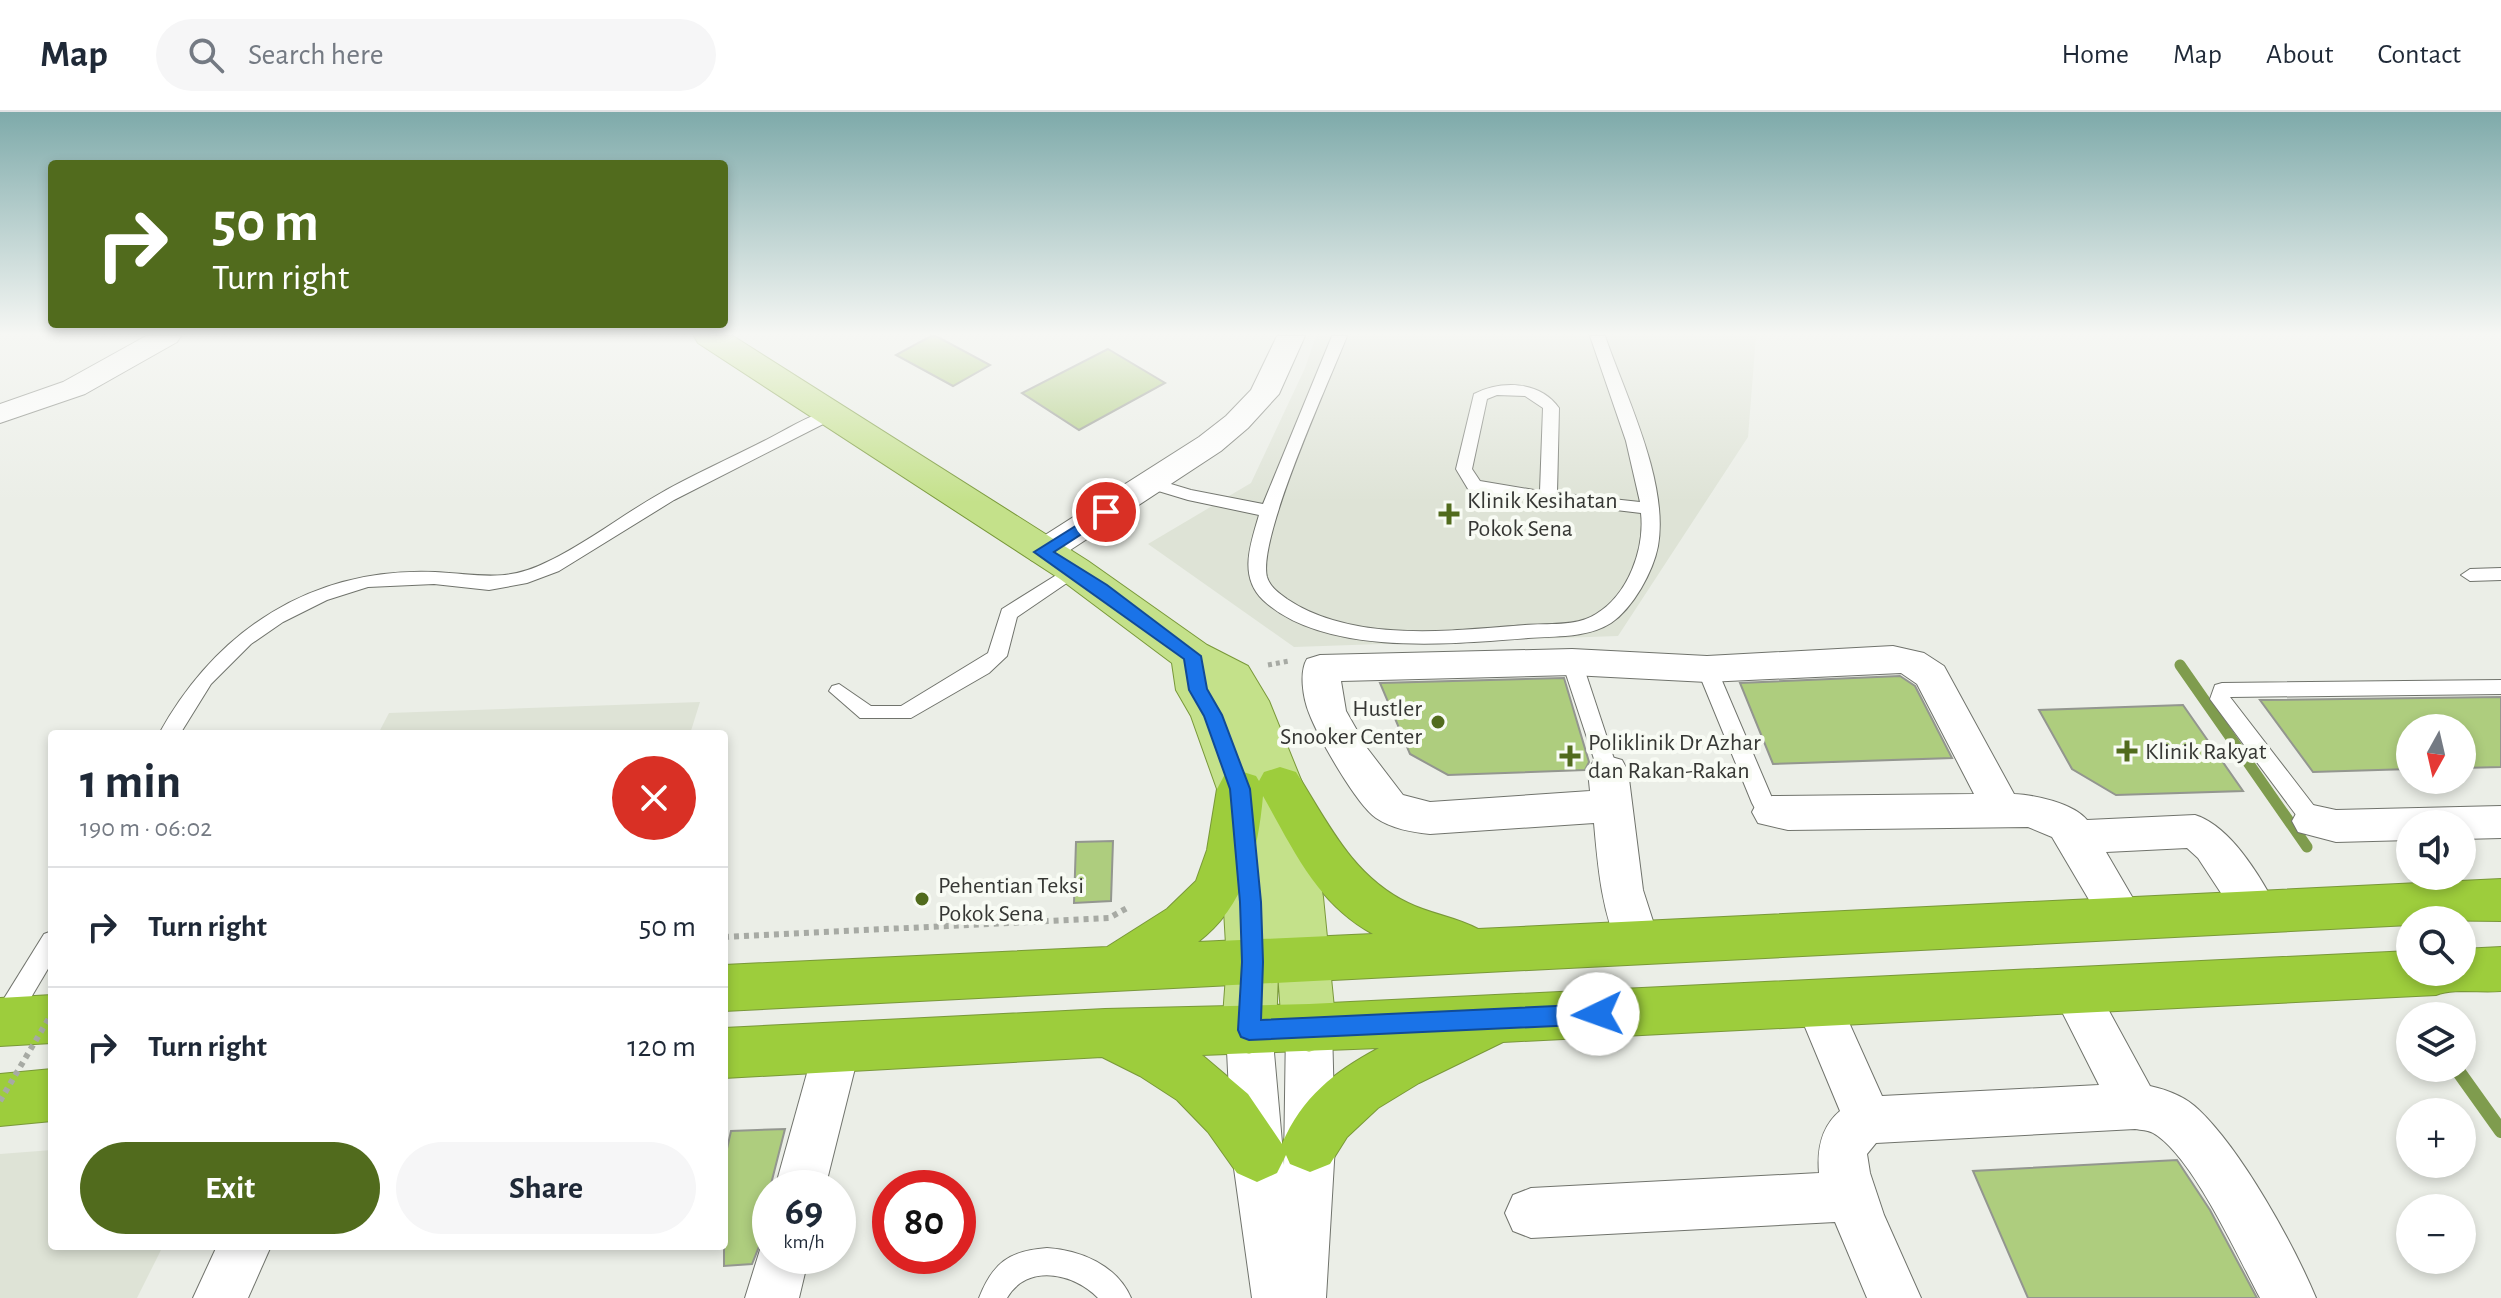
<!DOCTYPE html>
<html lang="en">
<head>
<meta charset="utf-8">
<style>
	:root { --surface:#fff; --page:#f6f6f7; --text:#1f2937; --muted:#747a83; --line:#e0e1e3; --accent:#516b1d }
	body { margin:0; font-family:"Alegreya Sans",sans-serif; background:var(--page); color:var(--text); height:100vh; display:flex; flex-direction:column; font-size:30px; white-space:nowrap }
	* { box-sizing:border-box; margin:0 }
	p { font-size:26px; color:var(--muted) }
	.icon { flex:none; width:44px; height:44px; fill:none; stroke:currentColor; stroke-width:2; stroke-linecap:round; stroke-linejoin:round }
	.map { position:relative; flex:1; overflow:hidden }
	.drawer { position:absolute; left:48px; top:618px; width:680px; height:520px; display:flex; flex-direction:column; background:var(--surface); border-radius:8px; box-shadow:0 4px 12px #0003 }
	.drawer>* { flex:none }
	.banner { position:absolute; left:48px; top:48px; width:680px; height:168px; border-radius:8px; box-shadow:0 4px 12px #0003; background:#516b1d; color:#fff; overflow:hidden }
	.needle { width:52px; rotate:188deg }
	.controls { position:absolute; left:2396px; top:602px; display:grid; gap:16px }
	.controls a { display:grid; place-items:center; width:80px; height:80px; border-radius:50%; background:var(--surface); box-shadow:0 4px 12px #0003; font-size:40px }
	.speed { position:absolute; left:752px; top:1058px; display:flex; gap:16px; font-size:40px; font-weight:700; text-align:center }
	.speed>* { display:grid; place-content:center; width:104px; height:104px; border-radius:50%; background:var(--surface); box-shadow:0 4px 12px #0003; line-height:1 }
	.speed small { font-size:20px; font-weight:400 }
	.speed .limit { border:12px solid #d22; background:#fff; color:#111 }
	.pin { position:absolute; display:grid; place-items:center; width:68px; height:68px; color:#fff; margin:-34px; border:4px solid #fff; border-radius:50%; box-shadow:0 2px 8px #0007 }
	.me { position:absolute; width:88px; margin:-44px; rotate:267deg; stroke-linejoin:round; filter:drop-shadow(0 0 6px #0008) }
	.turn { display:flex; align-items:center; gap:28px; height:168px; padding:0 32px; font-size:36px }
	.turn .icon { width:104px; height:104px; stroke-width:2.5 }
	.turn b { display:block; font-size:56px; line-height:68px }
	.round { display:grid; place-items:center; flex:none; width:84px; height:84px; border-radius:42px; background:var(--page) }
	.summary { display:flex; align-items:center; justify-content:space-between; height:136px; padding:0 32px }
	h1 { font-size:48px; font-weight:700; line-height:60px }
	.button { display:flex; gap:16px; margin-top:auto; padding:16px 32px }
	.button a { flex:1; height:92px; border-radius:48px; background:var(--accent); color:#fff; font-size:32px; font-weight:700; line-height:92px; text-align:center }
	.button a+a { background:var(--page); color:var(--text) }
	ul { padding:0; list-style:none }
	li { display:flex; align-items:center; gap:24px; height:120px; padding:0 32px; border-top:2px solid var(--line) }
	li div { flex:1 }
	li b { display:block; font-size:30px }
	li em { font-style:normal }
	header { display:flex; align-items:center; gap:48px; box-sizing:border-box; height:112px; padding:0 40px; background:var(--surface); border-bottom:2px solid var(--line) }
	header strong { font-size:38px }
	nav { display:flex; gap:44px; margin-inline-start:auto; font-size:28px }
	.search { width:560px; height:72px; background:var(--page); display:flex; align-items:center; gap:20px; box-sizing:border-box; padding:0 28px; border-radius:44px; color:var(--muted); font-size:30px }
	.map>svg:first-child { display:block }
	.built { fill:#dee3d6 }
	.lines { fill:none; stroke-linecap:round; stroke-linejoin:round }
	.stream-far1 { stroke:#7f9c4e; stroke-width:11 }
	.stream { stroke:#7f9c4e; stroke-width:14 }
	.building { fill:#aecd7e; stroke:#93968f; stroke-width:2 }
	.lane-casing { stroke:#70736c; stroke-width:2 }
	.street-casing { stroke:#70736c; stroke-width:2 }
	.primary-casing { stroke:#799839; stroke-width:2 }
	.highway-casing { stroke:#799839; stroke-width:2 }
	.path-far1 { stroke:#a7aaa4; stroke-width:5; stroke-dasharray:4 4; stroke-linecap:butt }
	.path { stroke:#a7aaa4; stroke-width:6; stroke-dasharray:5 5; stroke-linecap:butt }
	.lane { fill:#fff; fill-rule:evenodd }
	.street { fill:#fff; fill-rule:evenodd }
	.primary { fill:#c4e18a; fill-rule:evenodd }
	.highway { fill:#9dcd3c; fill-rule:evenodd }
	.path-bridge { stroke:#a7aaa4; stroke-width:6; stroke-dasharray:5 5; stroke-linecap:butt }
	.route { fill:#1a73e8; stroke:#114b97; stroke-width:2 }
	.poi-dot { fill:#516b1d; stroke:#f8fbf4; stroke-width:3 }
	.labels { text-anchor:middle; stroke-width:8; stroke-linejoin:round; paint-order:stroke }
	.poi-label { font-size:24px; fill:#363734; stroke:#f8fbf4; text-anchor:start }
</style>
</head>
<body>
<header>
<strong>Map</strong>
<div class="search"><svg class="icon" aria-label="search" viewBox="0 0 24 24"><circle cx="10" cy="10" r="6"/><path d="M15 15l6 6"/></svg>Search here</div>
<nav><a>Home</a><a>Map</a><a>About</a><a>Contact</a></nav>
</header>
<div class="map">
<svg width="2501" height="1186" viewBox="0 0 2501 1186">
	<rect width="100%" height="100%" fill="#ebeee7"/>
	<g class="built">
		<polygon points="1316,224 1756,224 1748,325 1618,524 1294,535 1148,432 1251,371 1305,256"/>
		<polygon points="700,590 690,622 378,622 389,601"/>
		<polygon points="52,1038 52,1134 163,1134 137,1186 0,1186 0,1042"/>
	</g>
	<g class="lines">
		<polyline class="stream-far1" points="2180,553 2307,735"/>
		<polyline class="stream" points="2456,956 2501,1019"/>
	</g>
	<g class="building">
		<polygon points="931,224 936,224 990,253 953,274 896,243"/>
		<polygon points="1108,237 1165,271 1079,318 1022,281"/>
		<polygon points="1900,564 1915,574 1952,646 1773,652 1740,571"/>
		<polygon points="1564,566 1589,650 1585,658 1448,663 1410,642 1380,571"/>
		<polygon points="2501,585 2501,655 2462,656 2462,616 2410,616 2410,657 2313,660 2260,588"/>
		<polygon points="2183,593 2243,679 2116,683 2072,657 2039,598"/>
		<polygon points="1113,729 1111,789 1074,791 1076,730"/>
		<polygon points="785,1017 770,1076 764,1122 752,1152 724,1154 724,1050 731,1019"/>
		<polygon points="2177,1048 2210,1098 2257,1186 2028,1186 1973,1059"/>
	</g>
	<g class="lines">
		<defs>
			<g id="lane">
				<path d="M1332,224H1347C1330,268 1257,426 1267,465C1270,475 1279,481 1287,487C1353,531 1450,519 1525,513C1547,511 1576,515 1596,502C1628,483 1645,437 1641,401L1490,383L1468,377L1456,357L1474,282C1502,268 1540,269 1559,296L1557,381L1640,390L1626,329L1590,224H1605C1626,285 1669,370 1658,434C1653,460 1633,496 1611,511C1588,526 1555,524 1528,526C1452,532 1324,545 1263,488C1238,464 1251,431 1259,403L1188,388L1145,375L1143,371L1151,366L1191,378L1263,392ZM1497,283L1525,284L1543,296L1540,379L1480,369L1472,357L1487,287Z"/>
				<path d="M829,298L837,303L835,306L674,388L559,459L527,471L489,478L434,472L368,475L327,488L283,510L251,532L211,572L180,622H159C217,517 313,455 435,460C477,462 506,471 547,450C587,431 622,403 661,381C694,362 729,347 764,329C784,319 807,304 829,298Z"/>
				<polygon points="1074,452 1080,454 1083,458 1080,462 1017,505 1007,544 989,561 911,606 860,606 829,579 832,574 839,572 871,594 901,594 988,541 1002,497"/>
				<polygon points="2501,456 2501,468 2470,469 2461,463 2470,457"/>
				<polygon points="1572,543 1582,550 1618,659 1615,665 1601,665 1598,659 1562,550"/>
				<path d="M1707,550L1717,557L1772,686L1783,700L1780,706C1766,710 1758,703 1752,691L1697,557Z"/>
				<polygon points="2501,568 2501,582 2230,585 2321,703 2324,709 2321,715 2313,718 2305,715 2210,587 2215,573 2222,571"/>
				<polygon points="52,819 52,850 13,916 0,917 0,893 44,822"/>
				<path d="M1047,1136C1080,1138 1117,1153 1131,1186H1098C1074,1161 1027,1151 1007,1186H979C993,1151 1008,1139 1047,1136Z"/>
			</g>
			<g id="street">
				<polygon points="146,224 181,224 177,230 85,282 0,311 0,292 63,270"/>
				<polygon points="1277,224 1305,224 1279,282 1248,316 1221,339 1055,448 1043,451 1031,448 1026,440 1031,432 1199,325 1226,304 1251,278"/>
				<path d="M1893,534L1924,541L1944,554L2014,682C2035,683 2073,691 2087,708L2195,703C2231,714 2262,767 2279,800L2272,813L2257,818L2242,813L2198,746L2187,736L2106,740L2145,807L2138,820L2123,825L2108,820L2052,725L2028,715L1788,718L1758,711L1752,700L1758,689L1772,684L1974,682L1917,572L1901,561L1707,570L1572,563L1341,569L1346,599L1367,636L1403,683L1430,690L1590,679L1588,659L1594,648L1608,644L1622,648L1628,659L1643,778L1660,831L1654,844L1638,850L1622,844C1602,802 1598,757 1594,711L1430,722C1412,720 1392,717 1376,706C1356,692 1318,625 1309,601C1303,586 1299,560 1307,547L1320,543L1572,537L1707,544Z"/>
				<polygon points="2313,693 2336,698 2501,694 2501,726 2462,727 2462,712 2410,712 2410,728 2336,730 2298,720 2292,709 2298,698"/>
				<path d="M2074,858L2090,864L2150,974C2168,978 2186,985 2199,998C2242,1039 2293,1131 2316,1186H2260C2238,1145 2192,1043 2153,1021C2148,1018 2141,1018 2135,1017L1876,1031L1867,1042L1870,1061L1884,1103L1921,1186H1867L1835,1110L1531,1126L1513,1119L1505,1101L1513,1083L1531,1076L1819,1061C1817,1037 1821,1015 1840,999L1795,891L1802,877L1818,871L1834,877L1882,984L2099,973L2051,878L2058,864Z"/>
				<polygon points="1309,895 1325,901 1332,916 1335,1033 1326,1186 1252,1186 1232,1042 1226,918 1233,903 1249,897 1265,903 1272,918 1284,1053 1286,916 1293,901"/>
				<polygon points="837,915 854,921 860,936 825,1076 775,1076 814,936 820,921"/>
				<polygon points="770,1123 770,1144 809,1144 799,1186 745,1186 764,1125"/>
				<polygon points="217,1134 271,1134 248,1186 193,1186"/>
			</g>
			<polygon id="primary" points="694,224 733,224 1088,449 1207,533 1248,554 1269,589 1303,673 1323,785 1336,916 1328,933 1309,940 1290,933 1282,916 1278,861 1276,918 1268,935 1249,942 1230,935 1222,918 1227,850 1217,677 1191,604 1176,578 1172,551 1060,467 698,231"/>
			<g id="highway">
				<path d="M1280,655L1296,660C1328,711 1352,764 1408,791C1430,802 1456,805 1478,817L2501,767V809L2410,808V813L724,899V853L1107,835L1167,797L1196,769L1207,738L1217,677L1224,664L1240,659L1256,664L1259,669L1264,660ZM1263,684C1293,737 1317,792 1373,822L1198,830C1245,794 1258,740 1263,684Z"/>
				<path d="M2501,835V879C2480,881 2455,876 2436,883L1503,930L1419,971L1378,996L1347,1025L1330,1052L1310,1060L1290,1052L1286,1043L1277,1061L1257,1070L1237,1061L1208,1020L1177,988L1140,964L1102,945L724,966V916L1105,897L1309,892L2410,839V860H2462V837ZM1379,936C1334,960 1302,985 1282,1032L1248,982L1202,943Z"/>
				<polygon points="52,883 52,931 0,934 0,886"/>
				<polygon points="52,957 52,1009 0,1014 0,962"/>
			</g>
		</defs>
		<use href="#lane" class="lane-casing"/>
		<use href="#street" class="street-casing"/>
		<use href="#primary" class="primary-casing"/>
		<use href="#highway" class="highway-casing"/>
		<polyline class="path-far1" points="1268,553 1289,549"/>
		<polyline class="path" points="724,825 1109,806 1127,796"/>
		<use href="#lane" class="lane"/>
		<use href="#street" class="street"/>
		<use href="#primary" class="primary"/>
		<use href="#highway" class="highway"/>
		<polyline class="path-bridge" points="0,989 52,901"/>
	</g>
	<linearGradient id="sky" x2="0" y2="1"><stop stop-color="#7eaaaa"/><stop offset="0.57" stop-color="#f6f7f4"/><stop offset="1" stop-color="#f6f7f4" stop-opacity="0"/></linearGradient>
	<rect width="2501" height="390" fill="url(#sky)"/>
	<polygon class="route" points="1106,395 1111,396 1111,403 1054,440 1107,473 1201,544 1207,577 1222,603 1250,677 1261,790 1263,850 1261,908 1598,892 1605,895 1609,902 1605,909 1598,912 1249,928 1241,925 1238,918 1242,850 1240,790 1230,677 1204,604 1189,578 1184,547 1034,440"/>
	<g class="poi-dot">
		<path d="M1445 390h8v8h8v8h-8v8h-8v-8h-8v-8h8z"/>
		<circle cx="1438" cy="610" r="8"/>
		<path d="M2123 627h8v8h8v8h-8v8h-8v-8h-8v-8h8z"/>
		<path d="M1566 632h8v8h8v8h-8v8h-8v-8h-8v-8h8z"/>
		<circle cx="922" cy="787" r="8"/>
	</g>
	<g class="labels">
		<g class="poi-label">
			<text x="1467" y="396">Klinik Kesihatan<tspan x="1467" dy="28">Pokok Sena</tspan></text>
			<text x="1422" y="604" text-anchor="end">Hustler<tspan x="1422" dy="28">Snooker Center</tspan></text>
			<text x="1588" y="638">Poliklinik Dr Azhar<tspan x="1588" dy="28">dan Rakan-Rakan</tspan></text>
			<text x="2145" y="647">Klinik Rakyat</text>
			<text x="938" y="781">Pehentian Teksi<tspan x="938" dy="28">Pokok Sena</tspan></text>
		</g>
	</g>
</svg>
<div class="controls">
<a><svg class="needle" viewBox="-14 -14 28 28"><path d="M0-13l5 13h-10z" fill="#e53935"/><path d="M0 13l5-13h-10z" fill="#747a83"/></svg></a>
<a><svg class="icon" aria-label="sound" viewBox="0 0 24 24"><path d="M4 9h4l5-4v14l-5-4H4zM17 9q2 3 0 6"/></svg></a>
<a><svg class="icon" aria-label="search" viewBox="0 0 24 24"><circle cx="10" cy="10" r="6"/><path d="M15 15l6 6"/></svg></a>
<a><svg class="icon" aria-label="layers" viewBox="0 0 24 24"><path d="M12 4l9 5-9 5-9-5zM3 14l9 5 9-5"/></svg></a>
<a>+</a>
<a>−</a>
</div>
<div class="speed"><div>69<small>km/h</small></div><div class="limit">80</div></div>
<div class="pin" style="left:1106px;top:400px;background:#d93025"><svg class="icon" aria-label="arrive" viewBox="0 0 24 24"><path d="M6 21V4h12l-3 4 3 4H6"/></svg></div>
<svg class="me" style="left:1598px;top:902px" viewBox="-20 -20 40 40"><circle r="19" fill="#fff"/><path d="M0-13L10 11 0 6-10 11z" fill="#1a73e8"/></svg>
<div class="banner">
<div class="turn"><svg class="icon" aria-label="right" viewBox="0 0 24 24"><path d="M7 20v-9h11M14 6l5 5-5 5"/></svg><div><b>50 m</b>Turn right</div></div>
</div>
<section class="drawer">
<div class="summary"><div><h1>1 min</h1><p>190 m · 06:02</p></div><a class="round" style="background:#d93025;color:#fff"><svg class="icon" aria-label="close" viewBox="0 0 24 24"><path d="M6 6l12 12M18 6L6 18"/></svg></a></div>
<ul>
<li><svg class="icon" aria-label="right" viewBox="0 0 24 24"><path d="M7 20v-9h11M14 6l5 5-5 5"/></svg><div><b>Turn right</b></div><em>50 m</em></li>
<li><svg class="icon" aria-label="right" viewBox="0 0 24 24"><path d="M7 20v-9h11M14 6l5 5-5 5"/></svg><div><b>Turn right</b></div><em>120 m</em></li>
</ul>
<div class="button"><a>Exit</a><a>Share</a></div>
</section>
</div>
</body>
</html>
